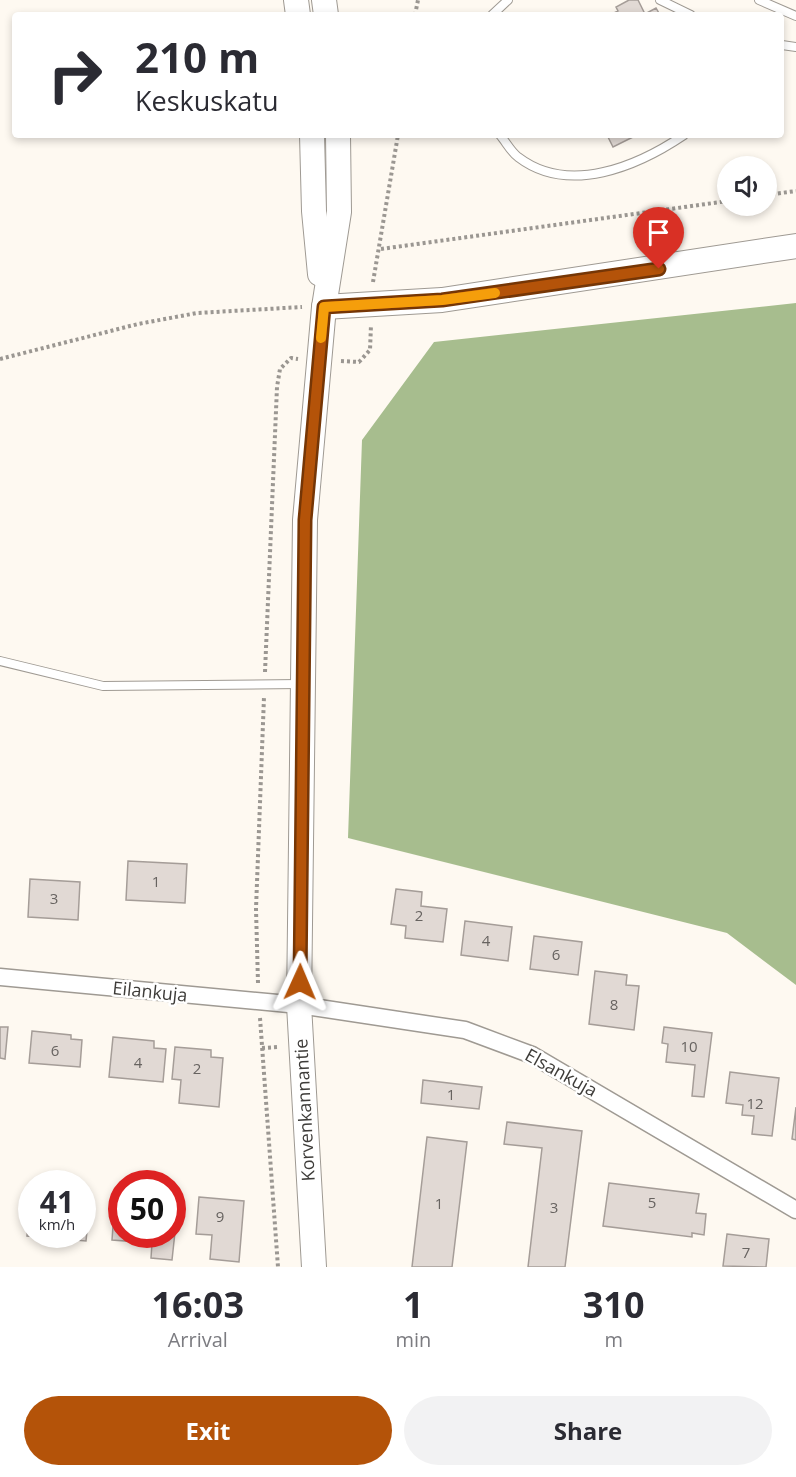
<!DOCTYPE html>
<html lang="en">
<head>
<meta charset="utf-8">
<style>
	:root { --surface:#fff; --page:#f2f2f3; --text:#2b2b33; --muted:#7c7c81; --accent:#b45309 }
	body { margin:0; font-family:"Open Sans",sans-serif; background:var(--page); color:var(--text); height:100vh; display:flex; flex-direction:column; font-size:22px; white-space:nowrap }
	* { box-sizing:border-box; margin:0 }
	p { font-size:20px; color:var(--muted) }
	.icon { flex:none; width:33px; height:33px; fill:none; stroke:currentColor; stroke-width:2; stroke-linecap:round; stroke-linejoin:round }
	.map { position:relative; height:1267px; overflow:hidden }
	.panel { display:flex; flex-direction:column; background:var(--surface); flex:1 }
	.panel>* { flex:none }
	.guide { position:absolute; left:12px; top:12px; width:772px; height:126px; border-radius:6px; box-shadow:0 3px 9px #0003; background:#fff; color:var(--text); overflow:hidden }
	.fabs { position:absolute; left:717px; top:156px; display:grid; gap:12px }
	.fabs a { display:grid; place-items:center; width:60px; height:60px; border-radius:50%; background:var(--surface); box-shadow:0 3px 9px #0003; font-size:30px }
	.speed { position:absolute; left:18px; top:1170px; display:flex; gap:12px; font-size:30px; font-weight:700; text-align:center }
	.speed>* { display:grid; place-content:center; width:78px; height:78px; border-radius:50%; background:var(--surface); box-shadow:0 3px 9px #0003; line-height:1 }
	.speed small { font-size:15px; font-weight:400 }
	.speed .limit { border:9px solid #d22; background:#fff; color:#111 }
	.pin { position:absolute; display:grid; place-items:center; width:51px; height:51px; color:#fff; margin:-62px -26px; border-radius:50% 50% 50% 0; rotate:-45deg; box-shadow:0 0 6px #0007 }
	.pin .icon { rotate:45deg }
	.me { position:absolute; width:66px; margin:-33px; rotate:1deg; stroke-linejoin:round; filter:drop-shadow(0 0 4px #0008) }
	.turn { display:flex; align-items:center; gap:21px; height:126px; padding:0 24px; font-size:27px }
	.turn .icon { width:78px; height:78px; stroke-width:2.5 }
	.turn b { display:block; font-size:42px; line-height:51px }
	.eta { display:flex; justify-content:space-evenly; align-items:center; height:102px; text-align:center }
	.eta b { font-size:36px; font-weight:700; line-height:42px }
	.button { display:flex; gap:12px; margin-top:auto; padding:12px 24px }
	.button a { flex:1; height:69px; border-radius:36px; background:var(--accent); color:#fff; font-size:24px; font-weight:700; line-height:69px; text-align:center }
	.button a+a { background:var(--page); color:var(--text) }
	.map>svg:first-child { display:block }
	.forest { fill:#a7bd8e }
	.building { fill:#e1d9d4; stroke:#a59d98; stroke-width:1.5 }
	.lines { fill:none; stroke-linecap:round; stroke-linejoin:round }
	.lane-casing { stroke:#9f9a93; stroke-width:10 }
	.street-casing { stroke:#9f9a93; stroke-width:19 }
	.secondary-casing { stroke:#9f9a93; stroke-width:26 }
	.path { stroke:#9b9792; stroke-width:4; stroke-dasharray:3 3; stroke-linecap:butt }
	.lane { stroke:#fff; stroke-width:8 }
	.street { stroke:#fff; stroke-width:16 }
	.secondary { stroke:#fff; stroke-width:24 }
	.route-casing { stroke:#753606; stroke-width:15 }
	.route { stroke:#b45309; stroke-width:10 }
	.slow { stroke:#f59e0b; stroke-width:10 }
	.labels { text-anchor:middle; stroke-width:5; stroke-linejoin:round; paint-order:stroke }
	.number-label { font-size:15px; fill:#676360 }
	.street-label { font-size:18px; fill:#3e3c39; stroke:#fff }
</style>
</head>
<body>
<div class="map">
<svg width="796" height="1267" viewBox="0 0 796 1267">
	<rect width="100%" height="100%" fill="#fef9f1"/>
	<polygon class="forest" points="796,303 796,985 727,933 348,838 362,440 434,342"/>
	<g class="building">
		<polygon points="629,0 638,0 645,14 656,8 660,15 610,15 618,11 616,7"/>
		<polygon points="607,135 637,135 613,147"/>
		<polygon points="128,861 187,864 185,903 126,900"/>
		<polygon points="30,879 80,882 78,920 28,917"/>
		<polygon points="396,889 422,892 421,906 447,909 443,942 405,938 406,926 391,924"/>
		<polygon points="465,921 512,927 508,961 461,955"/>
		<polygon points="534,936 582,942 578,975 530,969"/>
		<polygon points="595,971 627,975 626,985 639,986 634,1030 589,1024"/>
		<polygon points="0,1027 8,1027 5,1059 0,1058"/>
		<polygon points="664,1027 712,1033 704,1097 692,1096 695,1065 666,1062 668,1044 662,1043"/>
		<polygon points="32,1031 71,1035 71,1039 82,1040 80,1067 29,1063"/>
		<polygon points="113,1037 154,1041 154,1048 166,1049 163,1082 109,1077"/>
		<polygon points="175,1047 211,1050 211,1057 223,1058 219,1107 179,1103 181,1080 172,1079"/>
		<polygon points="730,1072 779,1078 772,1136 752,1134 754,1116 742,1115 743,1105 726,1103"/>
		<polygon points="423,1080 482,1087 479,1109 421,1103"/>
		<polygon points="796,1107 796,1140 792,1139"/>
		<polygon points="507,1122 582,1131 565,1267 528,1267 542,1148 504,1144"/>
		<polygon points="427,1137 467,1142 452,1267 412,1267"/>
		<polygon points="609,1183 699,1194 696,1213 706,1214 704,1235 692,1233 692,1237 603,1226"/>
		<polygon points="30,1195 32,1234 82,1234 82,1200 90,1201 86,1241 27,1236"/>
		<polygon points="199,1197 244,1201 239,1262 210,1259 212,1235 196,1234"/>
		<polygon points="115,1199 122,1200 122,1234 172,1234 175,1232 172,1260 151,1258 152,1243 112,1240"/>
		<polygon points="727,1234 769,1239 766,1267 723,1266"/>
	</g>
	<g class="lines">
		<defs>
			<g id="lane">
				<polyline points="660,0 691,15"/>
				<polyline points="759,0 796,16"/>
				<polyline points="492,15 508,0"/>
				<polyline points="782,45 796,47"/>
				<path d="M500,135C506,142 511,152 518,157C569,196 638,166 684,135"/>
				<polyline points="0,661 103,686 300,684"/>
			</g>
			<polyline id="street" points="0,977 299,1005 465,1030 532,1055 796,1210"/>
			<g id="secondary">
				<polyline points="296,0 298,15"/>
				<polyline points="324,0 326,15"/>
				<polyline points="312,135 314,211 320,274"/>
				<polyline points="324,307 442,300 796,246"/>
				<polyline points="314,1267 299,1005 305,520 324,307 339,212 338,135"/>
			</g>
		</defs>
		<use href="#lane" class="lane-casing"/>
		<use href="#street" class="street-casing"/>
		<use href="#secondary" class="secondary-casing"/>
		<g class="path">
			<polyline points="415,15 418,0"/>
			<polyline points="766,195 796,191"/>
			<polyline points="381,249 728,201"/>
			<polyline points="373,282 398,135"/>
			<polyline points="0,359 138,324 197,313 302,307"/>
			<polyline points="341,361 359,362 370,350 371,325"/>
			<polyline points="265,672 277,387 280,369 291,358 298,359"/>
			<polyline points="258,983 256,909 264,697"/>
			<polyline points="260,1018 278,1267"/>
			<polyline points="262,1048 279,1047"/>
		</g>
		<use href="#lane" class="lane"/>
		<use href="#street" class="street"/>
		<use href="#secondary" class="secondary"/>
	</g>
	<g class="lines">
		<defs>
			<polyline id="route" points="300,982 305,520 324,307 442,300 659,269"/>
		</defs>
		<use href="#route" class="route-casing"/>
		<use href="#route" class="route"/>
		<polyline class="slow" points="321,338 324,307 442,300 495,293"/>
	</g>
	<g class="labels">
		<g class="number-label">
			<text x="156" y="887">1</text>
			<text x="54" y="904">3</text>
			<text x="419" y="921">2</text>
			<text x="486" y="946">4</text>
			<text x="556" y="960">6</text>
			<text x="614" y="1010">8</text>
			<text x="689" y="1052">10</text>
			<text x="55" y="1056">6</text>
			<text x="138" y="1068">4</text>
			<text x="197" y="1074">2</text>
			<text x="451" y="1100">1</text>
			<text x="755" y="1109">12</text>
			<text x="652" y="1208">5</text>
			<text x="439" y="1209">1</text>
			<text x="554" y="1213">3</text>
			<text x="220" y="1222">9</text>
			<text x="746" y="1258">7</text>
		</g>
		<g class="street-label">
			<text transform="translate(150 992) rotate(6)" y="6">Eilankuja</text>
			<text transform="translate(561 1073) rotate(29)" y="6">Elsankuja</text>
			<text transform="translate(305 1110) rotate(-93)" y="6">Korvenkannantie</text>
		</g>
	</g>
</svg>
<div class="fabs">
<a><svg class="icon" aria-label="sound" viewBox="0 0 24 24"><path d="M4 9h4l5-4v14l-5-4H4zM17 9q2 3 0 6"/></svg></a>
</div>
<div class="speed"><div>41<small>km/h</small></div><div class="limit">50</div></div>
<div class="pin" style="left:659px;top:269px;background:#d93025"><svg class="icon" aria-label="arrive" viewBox="0 0 24 24"><path d="M6 21V4h12l-3 4 3 4H6"/></svg></div>
<svg class="me" style="left:300px;top:982px" viewBox="-20 -20 40 40"><path d="M0-17L14 15 0 8-14 15z" fill="#b45309" stroke="#fff" stroke-width="4"/></svg>
<div class="guide">
<div class="turn"><svg class="icon" aria-label="right" viewBox="0 0 24 24"><path d="M7 20v-9h11M14 6l5 5-5 5"/></svg><div><b>210 m</b>Keskuskatu</div></div>
</div>
</div>
<section class="panel">
<div class="eta">
<div><b>16:03</b><p>Arrival</p></div>
<div><b>1</b><p>min</p></div>
<div><b>310</b><p>m</p></div>
</div>
<div class="button"><a>Exit</a><a>Share</a></div>
</section>
</body>
</html>
